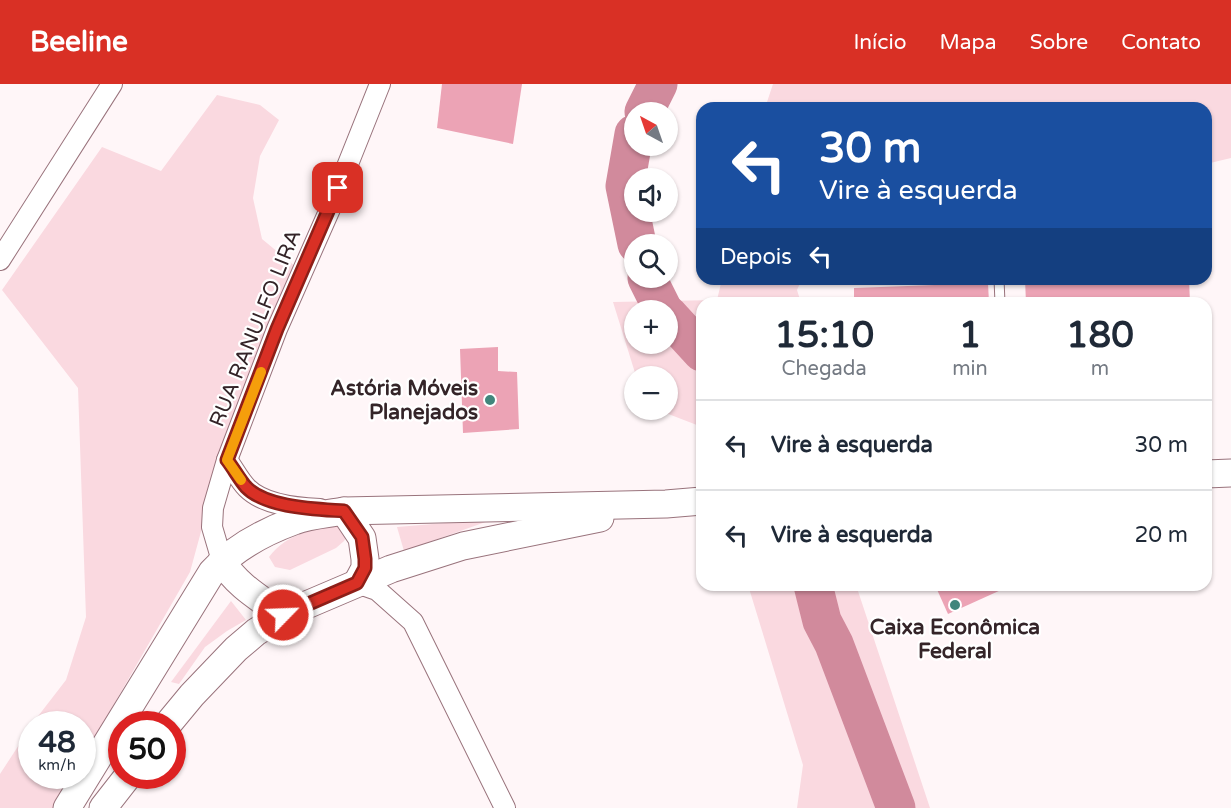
<!DOCTYPE html>
<html lang="pt">
<head>
<meta charset="utf-8">
<style>
	:root { --surface:#fff; --page:#f6f6f7; --text:#1f2937; --muted:#747a83; --line:#e0e1e3; --accent:#d93025 }
	body { margin:0; font-family:"Varela Round",sans-serif; background:var(--page); color:var(--text); height:100vh; display:flex; flex-direction:column; font-size:22px; white-space:nowrap }
	* { box-sizing:border-box; margin:0 }
	p { font-size:20px; color:var(--muted) }
	.icon { flex:none; width:33px; height:33px; fill:none; stroke:currentColor; stroke-width:2; stroke-linecap:round; stroke-linejoin:round }
	.map { position:relative; flex:1; overflow:hidden }
	.details { position:absolute; left:696px; top:213px; width:516px; height:294px; display:flex; flex-direction:column; background:var(--surface); border-radius:18px; box-shadow:0 2px 4px #0004 }
	.details>* { flex:none }
	.banner { position:absolute; left:696px; top:18px; width:516px; height:183px; border-radius:18px; box-shadow:0 2px 4px #0004; background:#1a4fa0; color:#fff; overflow:hidden }
	.needle { width:39px; rotate:320deg }
	.buttons { position:absolute; left:624px; top:18px; display:grid; gap:12px }
	.buttons a { display:grid; place-items:center; width:54px; height:54px; border-radius:50%; background:var(--surface); box-shadow:0 2px 4px #0004; font-size:30px }
	.speed { position:absolute; left:18px; top:627px; display:flex; gap:12px; font-size:30px; font-weight:700; text-align:center }
	.speed>* { display:grid; place-content:center; width:78px; height:78px; border-radius:50%; background:var(--surface); box-shadow:0 2px 4px #0004; line-height:1 }
	.speed small { font-size:15px; font-weight:400 }
	.speed .limit { border:9px solid #d22; background:#fff; color:#111 }
	.pin { position:absolute; display:grid; place-items:center; width:51px; height:51px; color:#fff; margin:-26px; border-radius:12px; box-shadow:0 3px 9px #0006 }
	.me { position:absolute; width:66px; margin:-33px; rotate:66deg; stroke-linejoin:round; filter:drop-shadow(0 0 4px #0008) }
	.turn { display:flex; align-items:center; gap:21px; height:126px; padding:0 24px; font-size:27px }
	.turn .icon { width:78px; height:78px; stroke-width:2.5 }
	.turn b { display:block; font-size:42px; line-height:51px }
	.then { display:flex; align-items:center; height:57px; padding:0 24px; background:#0003; gap:12px; font-size:22px }
	.eta { display:flex; justify-content:space-evenly; align-items:center; height:102px; text-align:center }
	.eta b { font-size:36px; font-weight:700; line-height:42px }
	ul { padding:0; list-style:none }
	li { display:flex; align-items:center; gap:18px; height:90px; padding:0 24px; border-top:2px solid var(--line) }
	li div { flex:1 }
	li b { display:block; font-size:22px }
	li em { font-style:normal }
	header { display:flex; align-items:center; gap:36px; box-sizing:border-box; height:84px; padding:0 30px; background:var(--accent); color:#fff }
	header strong { font-size:28px }
	nav { display:flex; gap:33px; margin-inline-start:auto; font-size:21px }
	.map>svg:first-child { display:block }
	.green { fill:#fad9e0; fill-rule:evenodd }
	.lines { fill:none; stroke-linecap:round; stroke-linejoin:round }
	.river { stroke:#d18a9c; stroke-width:39 }
	.building { fill:#eca3b5 }
	.lane-casing { stroke:#99737c; stroke-width:11 }
	.street-casing { stroke:#99737c; stroke-width:22 }
	.secondary-casing { stroke:#99737c; stroke-width:29 }
	.lane { stroke:#fff; stroke-width:9 }
	.street { stroke:#fff; stroke-width:20 }
	.secondary { stroke:#fff; stroke-width:27 }
	.route-casing { stroke:#8d1f18; stroke-width:15 }
	.route { stroke:#d93025; stroke-width:10 }
	.slow { stroke:#f59e0b; stroke-width:10 }
	.poi-dot { fill:#41867c; stroke:#fff; stroke-width:2 }
	.labels { text-anchor:middle; stroke-width:4.5; stroke-linejoin:round; paint-order:stroke }
	.street-label { font-size:21px; fill:#342428; stroke:#fff }
	.poi-label { font-size:21px; font-weight:bold; fill:#342428; stroke:#fff; text-anchor:end }
</style>
</head>
<body>
<header>
<strong>Beeline</strong>
<nav><a>Início</a><a>Mapa</a><a>Sobre</a><a>Contato</a></nav>
</header>
<div class="map">
<svg width="1231" height="724" viewBox="0 0 1231 724">
	<rect width="100%" height="100%" fill="#fff6f8"/>
	<g class="green">
		<polygon points="773,0 1231,0 1231,74 1206,80 1206,24 765,24"/>
		<polygon points="217,11 260,21 279,36 260,72 253,114 262,155 296,183 229,345 190,488 83,674 82,640 32,640 66,596 86,533 78,304 2,206 102,63 161,87"/>
		<path d="M722,195H802L797,206L801,219H702V343L658,326H668V292H636L613,218L717,216ZM668,226V260H634V226Z"/>
		<polygon points="494,435 404,467 397,443"/>
		<path d="M346,440L350,447L344,457L336,464L290,486L275,483L269,473C288,448 317,444 346,440Z"/>
		<polygon points="748,501 856,501 930,724 797,724 803,681"/>
		<polygon points="231,517 246,536 227,547 205,563 179,600 171,598"/>
		<polygon points="32,641 32,692 72,692 53,724 0,724 0,690"/>
	</g>
	<g class="lines">
		<g class="river">
			<polyline points="644,28 658,0"/>
			<polyline points="634,50 625,102 637,160"/>
			<polyline points="647,194 663,226"/>
			<polyline points="668,231 702,268"/>
			<polyline points="813,501 822,537 834,560 896,724"/>
		</g>
	</g>
	<g class="building">
		<polygon points="442,0 522,0 513,60 437,44"/>
		<polygon points="1025,195 1189,195 1190,219 1026,219"/>
		<polygon points="988,199 989,219 854,219 854,204"/>
		<polygon points="498,263 498,287 517,288 519,345 463,349 460,265"/>
		<polygon points="935,501 1012,501 948,530"/>
	</g>
	<g class="lines">
		<defs>
			<polyline id="lane" points="999,195 1000,219"/>
			<g id="street">
				<polyline points="0,176 112,0"/>
				<path d="M227,376C234,385 239,396 247,404C264,421 297,424 320,425"/>
				<polyline points="222,477 212,443 213,424 227,376 277,245 330,125 380,0"/>
				<polyline points="357,499 377,506 413,538 505,724"/>
			</g>
			<g id="secondary">
				<polyline points="1206,390 1231,389"/>
				<polyline points="344,427 362,454 365,475 365,484 357,499"/>
				<path d="M222,477C236,501 261,515 283,531"/>
				<polyline points="168,640 192,611 236,565 256,548 283,531 391,485 463,462 600,434"/>
				<path d="M67,724L212,488C233,465 264,448 294,437C309,431 328,430 344,427L666,420L702,417"/>
				<polyline points="103,724 128,692"/>
			</g>
		</defs>
		<use href="#lane" class="lane-casing"/>
		<use href="#street" class="street-casing"/>
		<use href="#secondary" class="secondary-casing"/>
		<use href="#lane" class="lane"/>
		<use href="#street" class="street"/>
		<use href="#secondary" class="secondary"/>
	</g>
	<g class="lines">
		<defs>
			<path id="route" d="M283,531L357,499L365,484V475L362,453L344,427C317,425 266,424 246,403C239,395 234,385 227,376L277,245L338,104"/>
		</defs>
		<use href="#route" class="route-casing"/>
		<use href="#route" class="route"/>
		<polyline class="slow" points="241,396 227,376 261,288"/>
	</g>
	<g class="poi-dot">
		<circle cx="490" cy="316" r="6"/>
		<circle cx="955" cy="521" r="6"/>
	</g>
	<g class="labels">
		<g class="street-label">
			<text transform="translate(255 244) rotate(-68)" y="7">RUA RANULFO LIRA</text>
		</g>
		<g class="poi-label">
			<text x="478" y="311">Astória Móveis<tspan x="478" dy="24">Planejados</tspan></text>
			<text x="955" y="550" text-anchor="middle">Caixa Econômica<tspan x="955" dy="24">Federal</tspan></text>
		</g>
	</g>
</svg>
<div class="buttons">
<a><svg class="needle" viewBox="-14 -14 28 28"><path d="M0-13l5 13h-10z" fill="#e53935"/><path d="M0 13l5-13h-10z" fill="#747a83"/></svg></a>
<a><svg class="icon" aria-label="sound" viewBox="0 0 24 24"><path d="M4 9h4l5-4v14l-5-4H4zM17 9q2 3 0 6"/></svg></a>
<a><svg class="icon" aria-label="search" viewBox="0 0 24 24"><circle cx="10" cy="10" r="6"/><path d="M15 15l6 6"/></svg></a>
<a>+</a>
<a>−</a>
</div>
<div class="speed"><div>48<small>km/h</small></div><div class="limit">50</div></div>
<div class="pin" style="left:338px;top:104px;background:#d93025"><svg class="icon" aria-label="arrive" viewBox="0 0 24 24"><path d="M6 21V4h12l-3 4 3 4H6"/></svg></div>
<svg class="me" style="left:283px;top:531px" viewBox="-20 -20 40 40"><circle r="17" fill="#d93025" stroke="#fff" stroke-width="3"/><path d="M0-11L8 9 0 5-8 9z" fill="#fff"/></svg>
<div class="banner">
<div class="turn"><svg class="icon" aria-label="left" viewBox="0 0 24 24"><path d="M17 20v-9H6M10 6l-5 5 5 5"/></svg><div><b>30 m</b>Vire à esquerda</div></div>
<div class="then">Depois<svg class="icon" aria-label="left" viewBox="0 0 24 24"><path d="M17 20v-9H6M10 6l-5 5 5 5"/></svg></div>
</div>
<section class="details">
<div class="eta">
<div><b>15:10</b><p>Chegada</p></div>
<div><b>1</b><p>min</p></div>
<div><b>180</b><p>m</p></div>
</div>
<ul>
<li><svg class="icon" aria-label="left" viewBox="0 0 24 24"><path d="M17 20v-9H6M10 6l-5 5 5 5"/></svg><div><b>Vire à esquerda</b></div><em>30 m</em></li>
<li><svg class="icon" aria-label="left" viewBox="0 0 24 24"><path d="M17 20v-9H6M10 6l-5 5 5 5"/></svg><div><b>Vire à esquerda</b></div><em>20 m</em></li>
</ul>
</section>
</div>
</body>
</html>
